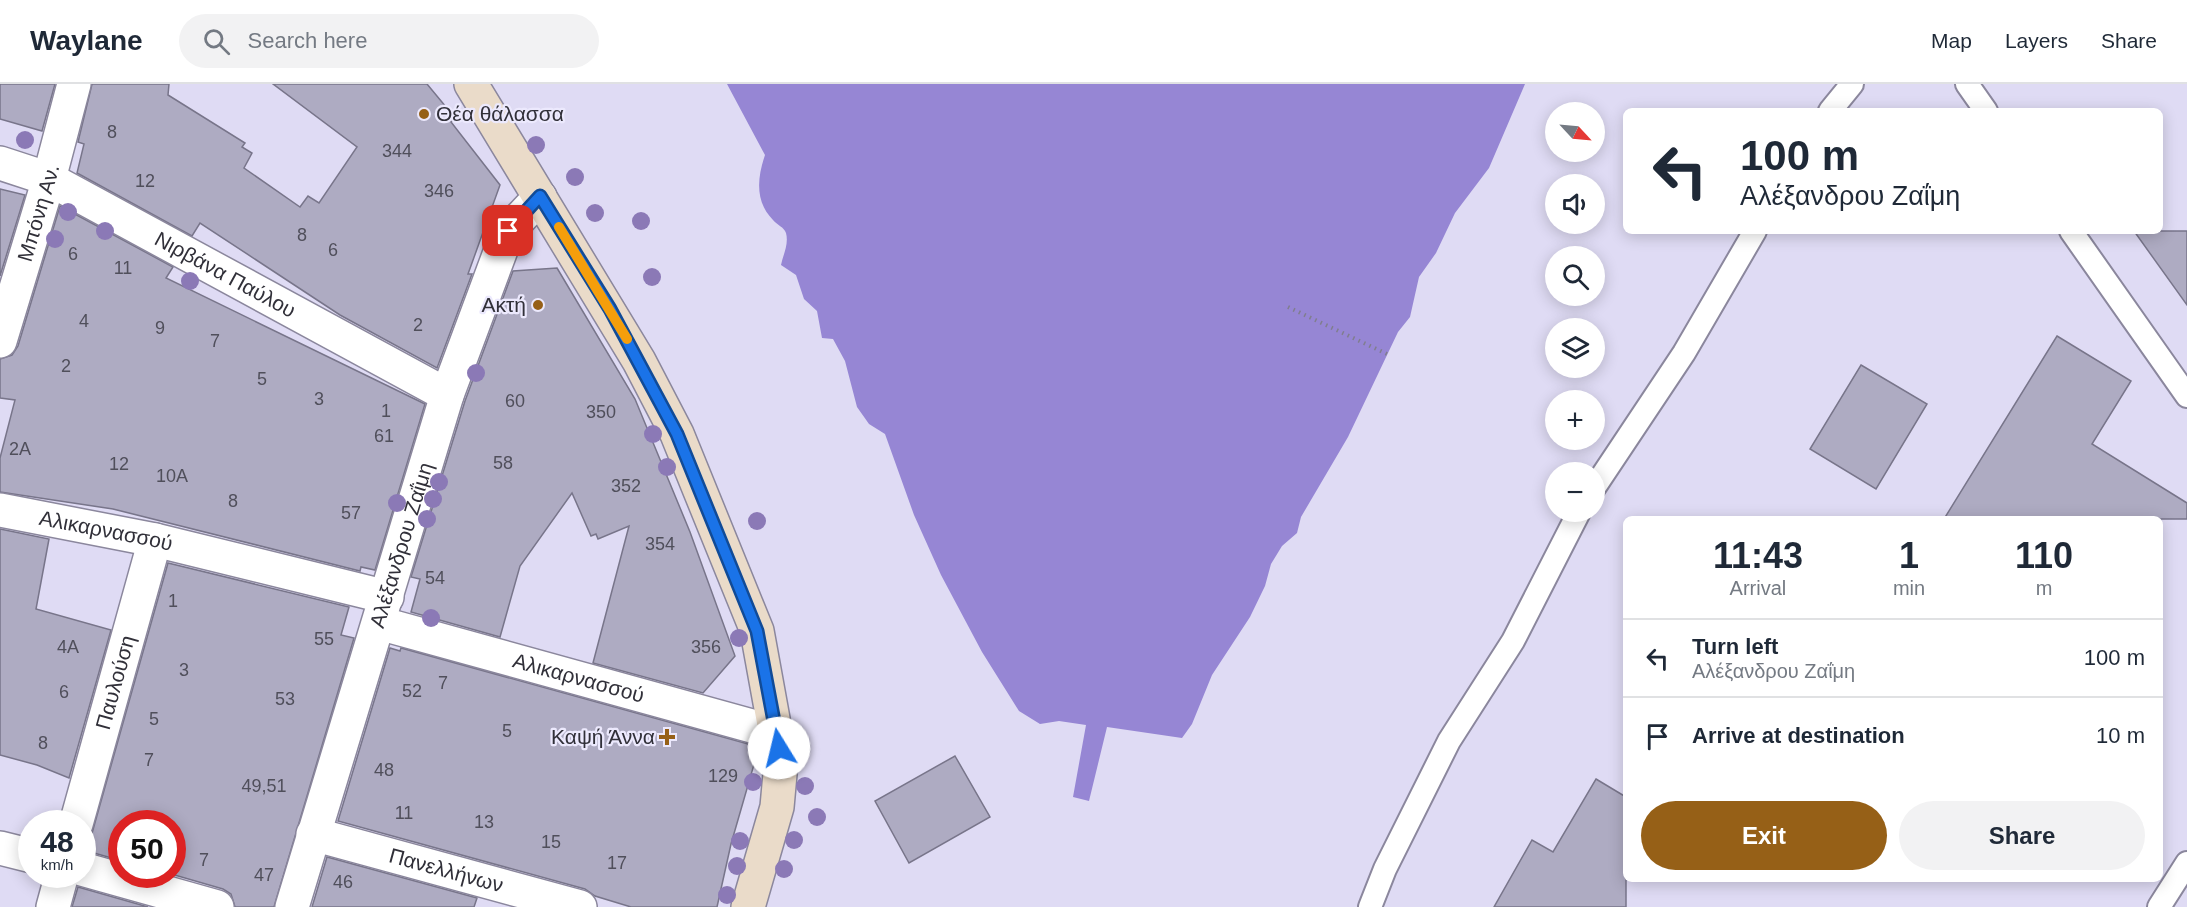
<!DOCTYPE html>
<html lang="en">
<head>
<meta charset="utf-8">
<style>
	:root { --surface:#fff; --page:#f2f2f3; --text:#1f2937; --muted:#747a83; --line:#e0e1e3; --accent:#966017 }
	body { margin:0; font-family:Helvetica,sans-serif; background:var(--page); color:var(--text); height:100vh; display:flex; flex-direction:column; font-size:22px; white-space:nowrap }
	* { box-sizing:border-box; margin:0 }
	p { font-size:20px; color:var(--muted) }
	.icon { flex:none; width:33px; height:33px; fill:none; stroke:currentColor; stroke-width:2; stroke-linecap:round; stroke-linejoin:round }
	.map { position:relative; flex:1; overflow:hidden }
	.details { position:absolute; left:1623px; top:432px; width:540px; height:366px; display:flex; flex-direction:column; background:var(--surface); border-radius:9px; box-shadow:0 3px 15px #0003 }
	.details>* { flex:none }
	.banner { position:absolute; left:1623px; top:24px; width:540px; height:126px; border-radius:9px; box-shadow:0 3px 15px #0003; background:#fff; color:var(--text); overflow:hidden }
	.needle { width:39px; rotate:116deg }
	.tools { position:absolute; left:1545px; top:18px; display:grid; gap:12px }
	.tools a { display:grid; place-items:center; width:60px; height:60px; border-radius:50%; background:var(--surface); box-shadow:0 3px 15px #0003; font-size:30px }
	.speed { position:absolute; left:18px; top:726px; display:flex; gap:12px; font-size:30px; font-weight:700; text-align:center }
	.speed>* { display:grid; place-content:center; width:78px; height:78px; border-radius:50%; background:var(--surface); box-shadow:0 3px 15px #0003; line-height:1 }
	.speed small { font-size:15px; font-weight:400 }
	.speed .limit { border:9px solid #d22; background:#fff; color:#111 }
	.pin { position:absolute; display:grid; place-items:center; width:51px; height:51px; color:#fff; margin:-26px; border-radius:12px; box-shadow:0 3px 9px #0006 }
	.me { position:absolute; width:66px; margin:-33px; rotate:351deg; stroke-linejoin:round; filter:drop-shadow(0 0 4px #0008) }
	.turn { display:flex; align-items:center; gap:21px; height:126px; padding:0 18px; font-size:27px }
	.turn .icon { width:78px; height:78px; stroke-width:2.5 }
	.turn b { display:block; font-size:42px; line-height:51px }
	.eta { display:flex; justify-content:space-evenly; align-items:center; height:102px; text-align:center }
	.eta b { font-size:36px; font-weight:600; line-height:42px }
	.action { display:flex; gap:12px; margin-top:auto; padding:12px 18px }
	.action a { flex:1; height:69px; border-radius:36px; background:var(--accent); color:#fff; font-size:24px; font-weight:600; line-height:69px; text-align:center }
	.action a+a { background:var(--page); color:var(--text) }
	ul { padding:0; list-style:none }
	li { display:flex; align-items:center; gap:18px; height:78px; padding:0 18px; border-top:2px solid var(--line) }
	li div { flex:1 }
	li b { display:block; font-size:22px }
	li em { font-style:normal }
	header { display:flex; align-items:center; gap:36px; box-sizing:border-box; height:84px; padding:0 30px; background:var(--surface); border-bottom:2px solid var(--line) }
	header strong { font-size:28px }
	nav { display:flex; gap:33px; margin-inline-start:auto; font-size:21px }
	.search { width:420px; height:54px; background:var(--page); display:flex; align-items:center; gap:15px; box-sizing:border-box; padding:0 21px; border-radius:33px; color:var(--muted); font-size:22px }
	.map>svg:first-child { display:block }
	.water { fill:#9686d4 }
	.building { fill:#aeabc2; stroke:#78758a; stroke-width:1.5 }
	.lines { fill:none; stroke-linecap:round; stroke-linejoin:round }
	.lane-casing { stroke:#8b879d; stroke-width:26 }
	.street-casing { stroke:#8b879d; stroke-width:36 }
	.secondary-casing { stroke:#8b879d; stroke-width:36 }
	.path { stroke:#807e8e; stroke-width:4; stroke-dasharray:1.5 4.5; stroke-linecap:butt }
	.lane { stroke:#fff; stroke-width:22 }
	.street { stroke:#fff; stroke-width:33 }
	.secondary { stroke:#eadbc9; stroke-width:33 }
	.tree { fill:#8b79b6 }
	.route-casing { stroke:#114b97; stroke-width:15 }
	.route { stroke:#1a73e8; stroke-width:10 }
	.slow { stroke:#f59e0b; stroke-width:10 }
	.poi-dot { fill:#966017; stroke:#ece9fd; stroke-width:2 }
	.labels { text-anchor:middle; stroke-width:4.5; stroke-linejoin:round; paint-order:stroke }
	.number-label { font-size:18px; fill:#504f5b }
	.poi-label { font-size:21px; fill:#313039; stroke:#ece9fd; text-anchor:end }
	.street-label { font-size:21px; fill:#313039; stroke:#ece9fd }
</style>
</head>
<body>
<header>
<strong>Waylane</strong>
<div class="search"><svg class="icon" aria-label="search" viewBox="0 0 24 24"><circle cx="10" cy="10" r="6"/><path d="M15 15l6 6"/></svg>Search here</div>
<nav><a>Map</a><a>Layers</a><a>Share</a></nav>
</header>
<div class="map">
<svg width="2187" height="823" viewBox="0 0 2187 823">
	<rect width="100%" height="100%" fill="#dfdbf4"/>
	<path class="water" d="M727,0H1525L1489,84L1455,129L1436,169L1419,193L1410,233L1398,248L1348,353L1301,433L1297,449L1282,462L1271,480L1265,502L1250,533L1212,591L1192,640L1182,654L1107,643L1089,717L1073,713L1086,641L1059,637L1040,640L1019,627L982,568L941,491L914,431L885,350L869,340L857,323L845,277L833,255L822,254L817,227L804,215L796,191L781,181C783,171 789,160 786,149C784,143 777,141 773,136C755,118 757,94 765,71Z"/>
	<g class="building">
		<polygon points="0,0 55,0 42,47 0,35"/>
		<polygon points="92,0 169,0 168,11 245,59 242,63 252,69 244,84 300,123 308,112 319,119 357,63 273,0 427,0 456,35 451,38 500,101 468,190 472,190 437,284 340,231 200,139 192,152 77,89 84,60 78,58"/>
		<polygon points="0,105 25,111 0,192"/>
		<polygon points="60,122 173,183 166,194 425,320 375,486 361,483 360,487 113,425 0,408 0,374 15,316 0,314 0,275 12,271 18,262"/>
		<polygon points="2134,147 2187,147 2187,221"/>
		<polygon points="557,184 635,315 690,448 735,572 703,609 593,579 629,442 598,455 596,450 591,452 572,409 520,482 500,553 411,528 420,495 411,493 465,317 513,187"/>
		<polygon points="2057,252 2131,297 2092,360 2187,419 2187,435 1944,435"/>
		<polygon points="1861,281 1927,320 1876,405 1810,365"/>
		<polygon points="0,445 49,455 36,525 111,546 69,694 37,681 0,671"/>
		<polygon points="168,479 349,523 341,551 354,554 274,823 235,823 231,810 223,805 171,790 172,740 122,740 122,777 87,767"/>
		<polygon points="390,564 400,567 401,564 759,663 731,760 717,823 631,823 595,812 585,805 338,737"/>
		<polygon points="955,672 990,733 909,779 875,717"/>
		<polygon points="1596,695 1626,713 1626,823 1494,823 1532,756 1553,768"/>
		<polygon points="327,773 477,814 474,823 312,823"/>
		<polygon points="78,803 148,823 72,823"/>
	</g>
	<g class="lines">
		<defs>
			<g id="lane">
				<polyline points="1967,0 1986,27"/>
				<polyline points="1830,27 1852,0"/>
				<polyline points="2071,147 2187,312"/>
				<polyline points="1594,404 1684,269 1755,147"/>
				<polyline points="1370,823 1385,785 1449,657 1513,557 1579,428"/>
				<polyline points="2159,823 2187,779"/>
			</g>
			<g id="street">
				<path id="s1" d="M0,79L49,95L447,311"/>
				<path id="s2" d="M0,257L49,95L74,0"/>
				<path id="s3" d="M0,426L155,456L387,513"/>
				<path id="s4" d="M379,539L777,649"/>
				<path id="s5" d="M76,740L155,456"/>
				<path id="s6" d="M313,750L580,823"/>
				<polyline points="0,764 32,772"/>
				<polyline points="82,785 217,823"/>
				<polyline points="53,823 62,790"/>
				<path id="s7" d="M292,823L447,311L508,147L540,113"/>
			</g>
			<polyline id="secondary" points="471,0 639,277 677,350 757,547 781,679 777,723 748,823"/>
		</defs>
		<use href="#lane" class="lane-casing"/>
		<use href="#street" class="street-casing"/>
		<use href="#secondary" class="secondary-casing"/>
		<polyline class="path" points="1288,223 1387,270"/>
		<use href="#lane" class="lane"/>
		<use href="#street" class="street"/>
		<use href="#secondary" class="secondary"/>
	</g>
	<g class="tree">
		<circle cx="25" cy="56" r="9"/>
		<circle cx="536" cy="61" r="9"/>
		<circle cx="575" cy="93" r="9"/>
		<circle cx="68" cy="128" r="9"/>
		<circle cx="595" cy="129" r="9"/>
		<circle cx="641" cy="137" r="9"/>
		<circle cx="105" cy="147" r="9"/>
		<circle cx="55" cy="155" r="9"/>
		<circle cx="652" cy="193" r="9"/>
		<circle cx="190" cy="197" r="9"/>
		<circle cx="476" cy="289" r="9"/>
		<circle cx="653" cy="350" r="9"/>
		<circle cx="667" cy="383" r="9"/>
		<circle cx="439" cy="398" r="9"/>
		<circle cx="433" cy="415" r="9"/>
		<circle cx="397" cy="419" r="9"/>
		<circle cx="427" cy="435" r="9"/>
		<circle cx="757" cy="437" r="9"/>
		<circle cx="431" cy="534" r="9"/>
		<circle cx="739" cy="554" r="9"/>
		<circle cx="760" cy="672" r="9"/>
		<circle cx="753" cy="698" r="9"/>
		<circle cx="805" cy="702" r="9"/>
		<circle cx="817" cy="733" r="9"/>
		<circle cx="794" cy="756" r="9"/>
		<circle cx="740" cy="757" r="9"/>
		<circle cx="737" cy="782" r="9"/>
		<circle cx="784" cy="785" r="9"/>
		<circle cx="727" cy="811" r="9"/>
	</g>
	<g class="lines">
		<defs>
			<polyline id="route" points="508,147 540,112 610,225 677,350 757,547 779,664"/>
		</defs>
		<use href="#route" class="route-casing"/>
		<use href="#route" class="route"/>
		<polyline class="slow" points="559,143 627,255"/>
	</g>
	<g class="poi-dot">
		<circle cx="424" cy="30" r="6"/>
		<circle cx="538" cy="221" r="6"/>
		<path d="M664 644h6v6h6v6h-6v6h-6v-6h-6v-6h6z"/>
	</g>
	<g class="labels">
		<g class="number-label">
			<text x="112" y="54">8</text>
			<text x="397" y="73">344</text>
			<text x="145" y="103">12</text>
			<text x="439" y="113">346</text>
			<text x="302" y="157">8</text>
			<text x="333" y="172">6</text>
			<text x="73" y="176">6</text>
			<text x="123" y="190">11</text>
			<text x="84" y="243">4</text>
			<text x="418" y="247">2</text>
			<text x="160" y="250">9</text>
			<text x="215" y="263">7</text>
			<text x="66" y="288">2</text>
			<text x="262" y="301">5</text>
			<text x="319" y="321">3</text>
			<text x="515" y="323">60</text>
			<text x="386" y="333">1</text>
			<text x="601" y="334">350</text>
			<text x="384" y="358">61</text>
			<text x="20" y="371">2A</text>
			<text x="503" y="385">58</text>
			<text x="119" y="386">12</text>
			<text x="172" y="398">10Α</text>
			<text x="626" y="408">352</text>
			<text x="233" y="423">8</text>
			<text x="351" y="435">57</text>
			<text x="660" y="466">354</text>
			<text x="435" y="500">54</text>
			<text x="173" y="523">1</text>
			<text x="324" y="561">55</text>
			<text x="68" y="569">4A</text>
			<text x="706" y="569">356</text>
			<text x="184" y="592">3</text>
			<text x="443" y="605">7</text>
			<text x="412" y="613">52</text>
			<text x="64" y="614">6</text>
			<text x="285" y="621">53</text>
			<text x="154" y="641">5</text>
			<text x="507" y="653">5</text>
			<text x="43" y="665">8</text>
			<text x="149" y="682">7</text>
			<text x="384" y="692">48</text>
			<text x="723" y="698">129</text>
			<text x="264" y="708">49,51</text>
			<text x="404" y="735">11</text>
			<text x="484" y="744">13</text>
			<text x="551" y="764">15</text>
			<text x="204" y="782">7</text>
			<text x="617" y="785">17</text>
			<text x="264" y="797">47</text>
			<text x="343" y="804">46</text>
		</g>
		<g class="poi-label">
			<text x="436" y="37" text-anchor="start">Θέα θάλασσα</text>
			<text x="526" y="228">Ακτή</text>
			<text x="655" y="660">Καψή Άννα</text>
		</g>
		<g class="street-label">
			<text dy="7" stroke="none"><textPath href="#s2" startOffset="134">Μπόνη Αν.</textPath></text>
			<text dy="7" stroke="none"><textPath href="#s1" startOffset="252">Νιρβάνα Παύλου</textPath></text>
			<text dy="7" stroke="none"><textPath href="#s3" startOffset="108">Αλικαρνασσού</textPath></text>
			<text dy="7" stroke="none"><textPath href="#s7" startOffset="378">Αλέξανδρου Ζαΐμη</textPath></text>
			<text dy="7" stroke="none"><textPath href="#s4" startOffset="207">Αλικαρνασσού</textPath></text>
			<text dy="7" stroke="none"><textPath href="#s5" startOffset="147">Παυλούση</textPath></text>
			<text dy="7" stroke="none"><textPath href="#s6" startOffset="138">Πανελλήνων</textPath></text>
		</g>
	</g>
</svg>
<div class="tools">
<a><svg class="needle" viewBox="-14 -14 28 28"><path d="M0-13l5 13h-10z" fill="#e53935"/><path d="M0 13l5-13h-10z" fill="#747a83"/></svg></a>
<a><svg class="icon" aria-label="sound" viewBox="0 0 24 24"><path d="M4 9h4l5-4v14l-5-4H4zM17 9q2 3 0 6"/></svg></a>
<a><svg class="icon" aria-label="search" viewBox="0 0 24 24"><circle cx="10" cy="10" r="6"/><path d="M15 15l6 6"/></svg></a>
<a><svg class="icon" aria-label="layers" viewBox="0 0 24 24"><path d="M12 4l9 5-9 5-9-5zM3 14l9 5 9-5"/></svg></a>
<a>+</a>
<a>−</a>
</div>
<div class="speed"><div>48<small>km/h</small></div><div class="limit">50</div></div>
<div class="pin" style="left:508px;top:147px;background:#d93025"><svg class="icon" aria-label="arrive" viewBox="0 0 24 24"><path d="M6 21V4h12l-3 4 3 4H6"/></svg></div>
<svg class="me" style="left:779px;top:664px" viewBox="-20 -20 40 40"><circle r="19" fill="#fff"/><path d="M0-13L10 11 0 6-10 11z" fill="#1a73e8"/></svg>
<div class="banner">
<div class="turn"><svg class="icon" aria-label="left" viewBox="0 0 24 24"><path d="M17 20v-9H6M10 6l-5 5 5 5"/></svg><div><b>100 m</b>Αλέξανδρου Ζαΐμη</div></div>
</div>
<section class="details">
<div class="eta">
<div><b>11:43</b><p>Arrival</p></div>
<div><b>1</b><p>min</p></div>
<div><b>110</b><p>m</p></div>
</div>
<ul>
<li><svg class="icon" aria-label="left" viewBox="0 0 24 24"><path d="M17 20v-9H6M10 6l-5 5 5 5"/></svg><div><b>Turn left</b><p>Αλέξανδρου Ζαΐμη</p></div><em>100 m</em></li>
<li><svg class="icon" aria-label="arrive" viewBox="0 0 24 24"><path d="M6 21V4h12l-3 4 3 4H6"/></svg><div><b>Arrive at destination</b></div><em>10 m</em></li>
</ul>
<div class="action"><a>Exit</a><a>Share</a></div>
</section>
</div>
</body>
</html>
